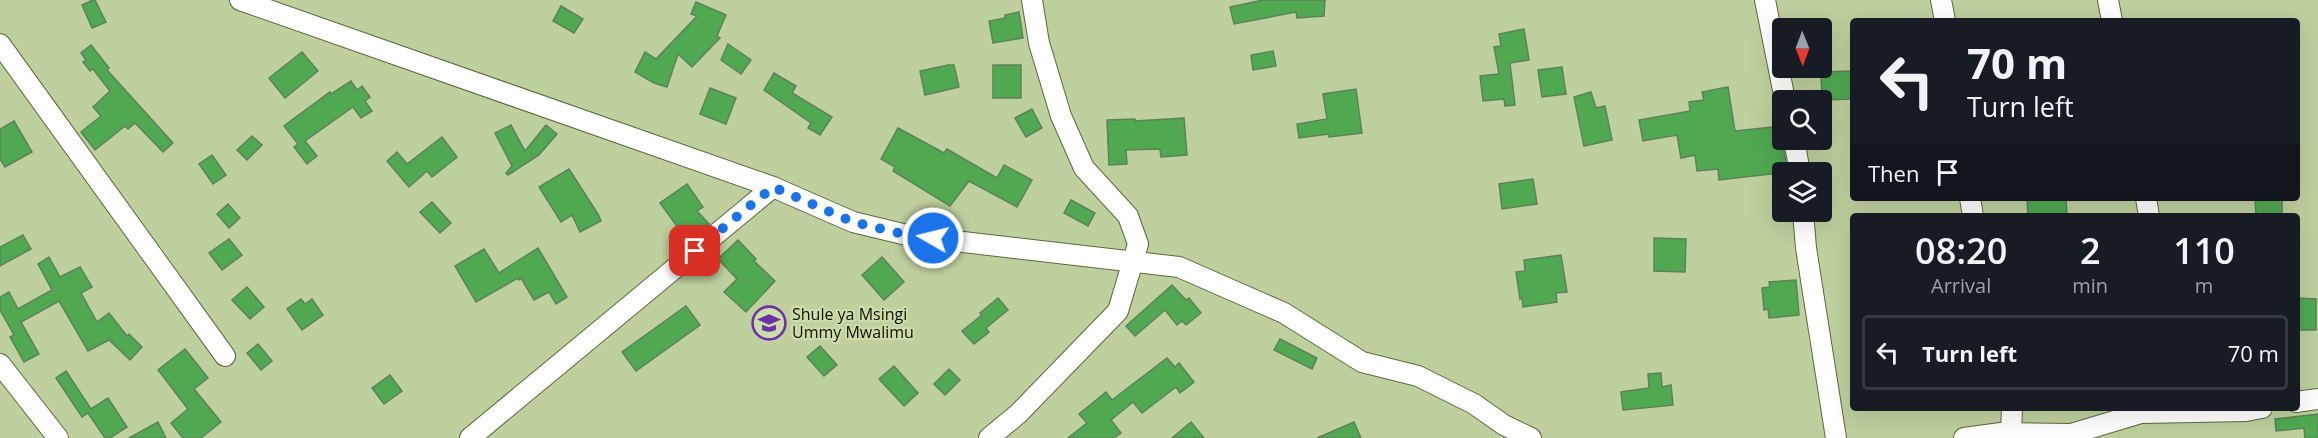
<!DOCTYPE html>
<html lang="en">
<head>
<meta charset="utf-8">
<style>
	:root { --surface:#171b24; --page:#242831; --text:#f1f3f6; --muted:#9ea1a6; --line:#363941 }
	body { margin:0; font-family:"Open Sans",sans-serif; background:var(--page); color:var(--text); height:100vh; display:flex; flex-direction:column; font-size:22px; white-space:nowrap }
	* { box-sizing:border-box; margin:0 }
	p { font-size:20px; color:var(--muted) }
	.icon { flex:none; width:33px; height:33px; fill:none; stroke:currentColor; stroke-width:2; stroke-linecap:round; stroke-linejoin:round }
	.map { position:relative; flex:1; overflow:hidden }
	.panel { position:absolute; left:1850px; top:213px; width:450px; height:198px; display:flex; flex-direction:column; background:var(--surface); border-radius:6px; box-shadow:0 6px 24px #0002 }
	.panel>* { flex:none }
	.top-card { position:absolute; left:1850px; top:18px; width:450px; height:183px; border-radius:6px; box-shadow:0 6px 24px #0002; background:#171b24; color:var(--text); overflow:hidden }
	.needle { width:39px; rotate:179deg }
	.controls { position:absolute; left:1772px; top:18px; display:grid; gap:12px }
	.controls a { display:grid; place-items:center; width:60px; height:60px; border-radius:6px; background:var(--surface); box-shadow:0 6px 24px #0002; font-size:30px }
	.pin { position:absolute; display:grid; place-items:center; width:51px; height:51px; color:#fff; margin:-26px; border-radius:12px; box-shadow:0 3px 9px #0006 }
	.me { position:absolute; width:66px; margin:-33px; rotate:278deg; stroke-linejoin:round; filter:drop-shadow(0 0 4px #0008) }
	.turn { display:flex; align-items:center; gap:21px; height:126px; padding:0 18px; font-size:27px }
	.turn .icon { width:78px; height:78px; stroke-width:2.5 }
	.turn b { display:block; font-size:42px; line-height:51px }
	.then { display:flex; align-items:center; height:57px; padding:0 18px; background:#0003; gap:12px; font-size:22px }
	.eta { display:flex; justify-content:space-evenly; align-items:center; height:102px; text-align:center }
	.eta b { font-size:36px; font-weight:600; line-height:42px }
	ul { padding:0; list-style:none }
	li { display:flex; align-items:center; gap:18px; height:75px; margin:0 12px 9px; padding:0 6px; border:3px solid var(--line); border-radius:6px }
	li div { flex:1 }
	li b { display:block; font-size:22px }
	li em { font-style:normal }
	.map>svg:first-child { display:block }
	.building { fill:#50a951; stroke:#5d815b; stroke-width:1.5 }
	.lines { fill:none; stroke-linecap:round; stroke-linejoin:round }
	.street-casing { stroke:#5b6a3b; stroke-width:22 }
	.street { stroke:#fff; stroke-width:20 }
	.route { stroke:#1a73e8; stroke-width:10; stroke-dasharray:0 18 }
	.labels { text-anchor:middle; stroke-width:4.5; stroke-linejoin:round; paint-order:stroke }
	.poi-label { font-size:16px; fill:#0f1403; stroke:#cbddaa; text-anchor:start }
</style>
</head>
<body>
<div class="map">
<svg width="2318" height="438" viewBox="0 0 2318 438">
	<rect width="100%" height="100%" fill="#bed09e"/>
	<g class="building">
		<polygon points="93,0 95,0 106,22 92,28 82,5"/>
		<polygon points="1263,0 1325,0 1324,16 1297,18 1296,12 1234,24 1230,7"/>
		<polygon points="696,2 726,15 717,36 720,38 692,67 678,54 667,87 654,83 635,72 645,52 656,59 697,16 691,14"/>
		<polygon points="561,6 583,19 574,33 553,21"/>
		<polygon points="1019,12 1023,38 993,43 989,21 1005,18 1005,15"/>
		<polygon points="1524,29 1529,60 1510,63 1515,105 1505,106 1504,99 1483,101 1480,76 1499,74 1494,47 1501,46 1499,34"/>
		<polygon points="728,44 751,60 741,74 721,60"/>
		<polygon points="91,45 109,68 107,70 173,143 163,152 135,123 128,129 125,126 95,150 81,132 101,116 93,107 110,91 93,69 90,71 83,62 86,60 81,53"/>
		<polygon points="1273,51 1276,66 1253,70 1251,55"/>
		<polygon points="302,52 318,71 285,98 269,78"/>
		<polygon points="948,65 954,65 959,87 925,95 920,71"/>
		<rect x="993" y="65" width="28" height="33"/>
		<polygon points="1562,67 1566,94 1542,97 1538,70"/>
		<polygon points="1852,71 1852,99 1822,100 1821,72"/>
		<polygon points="774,73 796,86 792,93 832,117 820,135 808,128 811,123 764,90"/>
		<polygon points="351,81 357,90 362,86 370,97 365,101 372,111 361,118 353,107 305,141 317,156 307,164 294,147 298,144 284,126 330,92 331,94"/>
		<polygon points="1728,87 1735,131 1782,126 1782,142 1788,172 1719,180 1718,169 1697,171 1695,155 1681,158 1677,135 1643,141 1639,120 1690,111 1689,102 1704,100 1702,92"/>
		<polygon points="710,88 736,98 726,124 700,114"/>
		<polygon points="1356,89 1362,133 1329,137 1329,134 1299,138 1297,124 1327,119 1323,94"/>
		<polygon points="1591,92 1596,108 1605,106 1612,140 1584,146 1574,97"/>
		<polygon points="1032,109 1042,128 1026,137 1015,118"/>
		<polygon points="1184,118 1187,155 1161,157 1160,149 1126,150 1127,164 1109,165 1107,120 1135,119 1135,121"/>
		<polygon points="14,121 32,152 5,167 0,159 0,129"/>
		<polygon points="511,125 525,151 546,125 557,134 539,155 508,175 506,173 512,166 495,133"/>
		<polygon points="898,128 944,153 947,149 997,178 1004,165 1032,180 1017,207 969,181 950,206 893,171 895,167 881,159"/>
		<polygon points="252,136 262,145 247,160 237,150"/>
		<polygon points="442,137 457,157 432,177 427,171 409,187 387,161 397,152 407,164"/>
		<polygon points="212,155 226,175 213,184 199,164"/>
		<polygon points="569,169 598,214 601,221 580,232 572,215 561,222 539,187"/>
		<polygon points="1533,179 1537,204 1502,209 1499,184"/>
		<polygon points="687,184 703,207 697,211 709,224 695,236 688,227 681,232 660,203"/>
		<polygon points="2027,198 2066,198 2067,216 2028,216"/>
		<polygon points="2255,198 2282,198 2282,216 2256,216"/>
		<polygon points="1071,200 1095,213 1088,226 1064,213"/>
		<polygon points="432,202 451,223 440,233 420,212"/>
		<polygon points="228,204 240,218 229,228 217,214"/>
		<polygon points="23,235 31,249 0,266 0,247"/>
		<polygon points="1654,238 1686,239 1685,272 1654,271"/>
		<polygon points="229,239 242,255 222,270 209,253"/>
		<polygon points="738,240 756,259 754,261 775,281 746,312 724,292 737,279 718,259"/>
		<polygon points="538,248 567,297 556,304 549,292 534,300 521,278 519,280 518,278 476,302 455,266 484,249 499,273"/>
		<polygon points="1561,255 1567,292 1556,293 1557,302 1523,307 1522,298 1520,299 1516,272 1525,271 1524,260"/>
		<polygon points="49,257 60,277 80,267 92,287 81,293 97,322 109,313 127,336 129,334 142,347 130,360 109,340 88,351 59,301 21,322 39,354 24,362 10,337 14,335 0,310 0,297 9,292 18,309 52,290 38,264"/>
		<polygon points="882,257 904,282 884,300 862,275"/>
		<polygon points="1796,280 1799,315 1769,318 1768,309 1764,310 1762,288 1770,287 1769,282"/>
		<polygon points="1172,285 1186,300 1189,298 1201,313 1186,325 1182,321 1177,325 1165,310 1135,336 1126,326"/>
		<polygon points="247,287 264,307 250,319 232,300"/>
		<polygon points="998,298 1008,310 986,328 989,332 974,344 962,331 982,315 980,313"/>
		<polygon points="2296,298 2316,299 2316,330 2296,330"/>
		<polygon points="301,299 305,304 312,299 323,315 302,330 287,309"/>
		<polygon points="686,306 700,325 636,371 622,352"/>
		<polygon points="1280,339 1317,358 1312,369 1274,350"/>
		<polygon points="258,344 272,361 261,370 247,353"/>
		<polygon points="820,346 837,365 824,376 807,357"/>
		<polygon points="185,349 208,378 194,389 221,422 201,438 183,438 171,423 188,409 158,370"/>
		<polygon points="1167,358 1175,367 1179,363 1194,382 1180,393 1176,387 1142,413 1133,402 1111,420 1121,433 1114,438 1068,438 1087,423 1079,414 1106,392 1112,400"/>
		<polygon points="894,366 918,393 904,406 879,379"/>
		<polygon points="949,369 960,380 945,395 934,384"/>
		<polygon points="66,371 91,409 108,398 127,427 110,438 105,438 88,413 82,417 56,378"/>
		<polygon points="1661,373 1662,387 1671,385 1673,405 1623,410 1621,392 1649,388 1648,374"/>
		<polygon points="390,375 402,391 384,404 372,388"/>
		<polygon points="2318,414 2318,438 2305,438 2304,428 2276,431 2275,419"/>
		<polygon points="158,422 166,438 129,438"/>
		<polygon points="1191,422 1204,438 1172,438"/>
		<polygon points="1354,422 1361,438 1317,438"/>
	</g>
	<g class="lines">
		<defs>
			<g id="street">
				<polyline points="240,0 773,187 853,222 911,236 1179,267 1284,313 1362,362 1418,376 1474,404 1504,425 1531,438"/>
				<polyline points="1765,0 1785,100"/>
				<polyline points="1941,0 1945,21"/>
				<polyline points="2108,0 2112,21"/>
				<polyline points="0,44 225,356"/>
				<polyline points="1794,140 1800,172"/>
				<polyline points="1970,198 1973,216"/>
				<polyline points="2146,198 2149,216"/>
				<polyline points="1803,212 1806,248 1836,438"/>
				<polyline points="0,364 58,438"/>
				<polyline points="2296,402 2318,399"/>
				<polyline points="2011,433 2012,408"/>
				<polyline points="470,438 773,187"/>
				<polyline points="989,438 1018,414 1118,311 1138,244 1128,216 1084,168 1061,116 1039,43 1032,0"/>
				<polyline points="1964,438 2001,433 2071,434 2141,413 2246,411 2262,408"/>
			</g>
		</defs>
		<use href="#street" class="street-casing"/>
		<use href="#street" class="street"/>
	</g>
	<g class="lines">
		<polyline class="route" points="695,251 773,187 853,222 911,236 933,238"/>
	</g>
	<defs>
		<symbol id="school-ring" viewBox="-11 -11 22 22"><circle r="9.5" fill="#cbddaa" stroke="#6d30a5" stroke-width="1.5"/><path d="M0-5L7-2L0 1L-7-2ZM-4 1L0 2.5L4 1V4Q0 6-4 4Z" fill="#6d30a5"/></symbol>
	</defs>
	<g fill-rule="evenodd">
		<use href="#school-ring" x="750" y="304" width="38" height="38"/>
	</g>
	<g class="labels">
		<g class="poi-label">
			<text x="792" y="320">Shule ya Msingi<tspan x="792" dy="18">Ummy Mwalimu</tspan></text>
		</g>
	</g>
</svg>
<div class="controls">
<a><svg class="needle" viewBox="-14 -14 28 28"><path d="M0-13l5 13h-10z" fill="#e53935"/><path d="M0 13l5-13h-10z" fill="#9ea1a6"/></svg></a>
<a><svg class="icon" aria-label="search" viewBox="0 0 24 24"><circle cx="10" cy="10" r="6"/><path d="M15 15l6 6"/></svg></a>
<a><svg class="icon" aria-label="layers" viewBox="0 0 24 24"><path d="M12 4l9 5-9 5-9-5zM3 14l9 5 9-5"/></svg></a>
</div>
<div class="pin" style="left:695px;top:251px;background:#d93025"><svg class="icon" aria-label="arrive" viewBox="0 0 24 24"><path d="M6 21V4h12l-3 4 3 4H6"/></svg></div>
<svg class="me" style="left:933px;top:238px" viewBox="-20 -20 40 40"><circle r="17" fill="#1a73e8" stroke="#fff" stroke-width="3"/><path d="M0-11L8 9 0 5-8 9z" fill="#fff"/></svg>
<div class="top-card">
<div class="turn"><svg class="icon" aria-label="left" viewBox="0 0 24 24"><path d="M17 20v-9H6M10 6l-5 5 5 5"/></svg><div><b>70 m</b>Turn left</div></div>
<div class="then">Then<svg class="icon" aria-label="arrive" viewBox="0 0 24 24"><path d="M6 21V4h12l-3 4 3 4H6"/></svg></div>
</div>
<section class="panel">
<div class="eta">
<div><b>08:20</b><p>Arrival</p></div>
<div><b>2</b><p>min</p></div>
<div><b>110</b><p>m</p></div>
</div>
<ul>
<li><svg class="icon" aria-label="left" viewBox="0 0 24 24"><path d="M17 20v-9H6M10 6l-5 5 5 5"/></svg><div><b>Turn left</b></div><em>70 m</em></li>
</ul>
</section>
</div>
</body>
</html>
